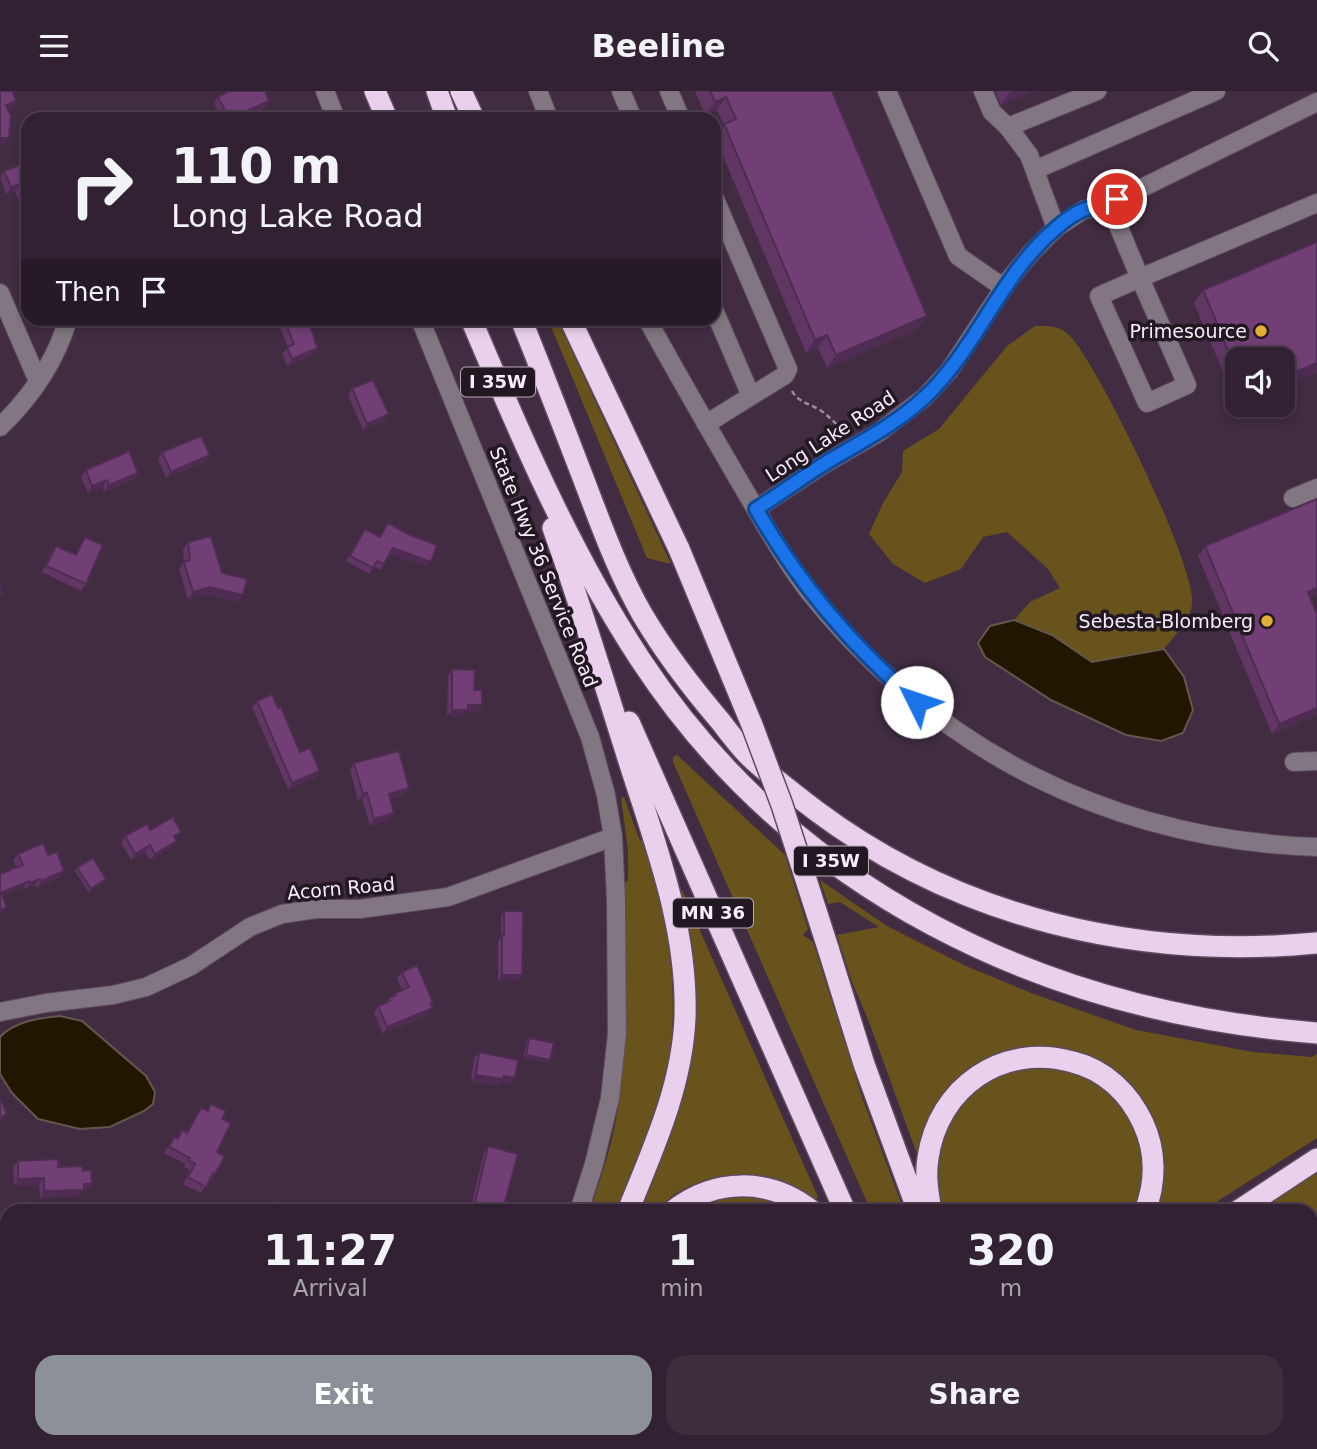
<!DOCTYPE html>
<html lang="en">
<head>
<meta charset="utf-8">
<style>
	:root { --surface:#312132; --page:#3d2e3e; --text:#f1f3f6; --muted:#a8a3ac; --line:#4c3e4d; --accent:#8c9099 }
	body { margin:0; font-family:"DejaVu Sans",sans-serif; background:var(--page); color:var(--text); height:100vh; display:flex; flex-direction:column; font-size:26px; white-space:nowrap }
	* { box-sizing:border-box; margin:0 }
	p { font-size:23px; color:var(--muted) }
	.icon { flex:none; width:38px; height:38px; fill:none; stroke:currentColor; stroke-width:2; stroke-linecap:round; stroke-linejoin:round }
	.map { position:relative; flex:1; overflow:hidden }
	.panel { position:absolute; left:0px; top:1113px; width:1318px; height:245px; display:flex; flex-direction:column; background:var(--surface); border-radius:21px 21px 0 0; box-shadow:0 4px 10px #0003,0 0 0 2px var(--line) }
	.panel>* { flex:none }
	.hud { position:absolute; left:21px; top:21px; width:700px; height:214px; border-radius:21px; box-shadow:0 4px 10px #0003,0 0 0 2px var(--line); background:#312132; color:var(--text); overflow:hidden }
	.controls { position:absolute; left:1225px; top:256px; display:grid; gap:14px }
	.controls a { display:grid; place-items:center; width:70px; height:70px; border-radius:14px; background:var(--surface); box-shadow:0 4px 10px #0003,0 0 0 2px var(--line); font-size:35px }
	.pin { position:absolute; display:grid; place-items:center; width:60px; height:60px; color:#fff; margin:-30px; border:4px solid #fff; border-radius:50%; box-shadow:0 2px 7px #0007 }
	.me { position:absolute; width:77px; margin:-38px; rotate:311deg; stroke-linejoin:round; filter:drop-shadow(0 0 5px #0008) }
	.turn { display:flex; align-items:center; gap:24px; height:147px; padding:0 35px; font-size:32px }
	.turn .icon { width:91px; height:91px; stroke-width:2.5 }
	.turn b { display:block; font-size:49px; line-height:60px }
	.then { display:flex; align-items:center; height:66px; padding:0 35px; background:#0003; gap:14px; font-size:26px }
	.eta { display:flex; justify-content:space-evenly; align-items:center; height:119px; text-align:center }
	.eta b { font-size:42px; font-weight:600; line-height:49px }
	.button { display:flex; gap:14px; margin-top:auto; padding:14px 35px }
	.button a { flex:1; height:80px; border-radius:21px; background:var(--accent); color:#fff; font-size:28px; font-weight:600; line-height:80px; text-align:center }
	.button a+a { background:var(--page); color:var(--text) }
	header { display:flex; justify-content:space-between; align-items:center; height:91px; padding:0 35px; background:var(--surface); font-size:32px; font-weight:600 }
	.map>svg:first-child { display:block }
	.green { fill:#69531d }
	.water { fill:#211701; stroke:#62574c; stroke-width:2 }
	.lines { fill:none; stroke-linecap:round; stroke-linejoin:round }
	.minor-casing { stroke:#5e4b5f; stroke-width:20 }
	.highway-casing { stroke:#5e4b5f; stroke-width:24 }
	.path { stroke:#a08fa1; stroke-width:2.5; stroke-dasharray:5 3.5; stroke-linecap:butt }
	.minor { stroke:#817681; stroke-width:18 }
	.highway { stroke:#ebd0ed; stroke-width:21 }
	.highway-bridge-casing { stroke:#5e4b5f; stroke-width:24; stroke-linecap:butt }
	.highway-bridge { stroke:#ebd0ed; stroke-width:21 }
	.wall { fill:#613665 }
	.shaded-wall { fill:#4f2c52 }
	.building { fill:#713f75; stroke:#4f2c52; stroke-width:2 }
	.route-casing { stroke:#114b97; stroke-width:18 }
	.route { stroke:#1a73e8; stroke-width:12 }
	.poi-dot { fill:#dfb034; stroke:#221822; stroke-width:2.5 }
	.labels { text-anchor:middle; stroke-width:7; stroke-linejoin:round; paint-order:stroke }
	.shield { fill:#221822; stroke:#b8acb9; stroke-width:2 }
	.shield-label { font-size:18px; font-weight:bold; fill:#f9ebfa }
	.poi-label { font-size:19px; fill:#f9ebfa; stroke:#221822; text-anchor:end }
	.street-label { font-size:19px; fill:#f9ebfa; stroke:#221822 }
</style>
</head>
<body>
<header><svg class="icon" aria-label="menu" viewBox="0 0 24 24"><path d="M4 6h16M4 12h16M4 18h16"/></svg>Beeline<svg class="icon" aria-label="search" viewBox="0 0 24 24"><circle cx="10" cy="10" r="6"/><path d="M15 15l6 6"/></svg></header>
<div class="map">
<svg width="1317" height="1358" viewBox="0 0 1317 1358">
	<rect width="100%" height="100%" fill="#412c42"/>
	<g class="green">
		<polygon points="548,228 557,228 671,473 647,467"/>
		<path d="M1035,235C1048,235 1060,234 1070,245C1098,274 1197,476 1192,513C1191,527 1173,547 1164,558L1092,571L1052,544L1014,529L1030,511L1060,497L1048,478L1007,441L983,446L961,478L925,492L893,473L869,443L883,412L902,381L903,360L939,338L1007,255Z"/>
		<polygon points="677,664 785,764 808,838 803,844 813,851 863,1009 904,1120 871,1120 673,671 673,666"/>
		<path d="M624,706L640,750L643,749C669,824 681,904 667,983C659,1030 636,1076 619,1120H590C600,1088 612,1056 617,1022C629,946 625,867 625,791L628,790V759L621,707Z"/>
		<path d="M820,789L887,835L966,875L1031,902L1136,939L1253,961L1312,966L1317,963V1047L1202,1120H1153L1148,1019C1100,940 1000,933 942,1006C931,1020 919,1040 921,1059L917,1063L869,931L852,891L837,844L879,836L840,811L828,813Z"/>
		<path d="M682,799L818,1106L815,1109C771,1079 725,1075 678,1101C669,1106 660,1118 652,1120C647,1121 640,1120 636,1120L674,1027L678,801Z"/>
		<path d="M1029,973L1091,984L1129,1020L1146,1069L1137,1120H942C931,1065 942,1017 992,986C1003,980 1017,977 1029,973Z"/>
		<polygon points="1317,1080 1317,1132 1311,1135 1311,1120 1256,1120"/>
		<polygon points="757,1102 801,1120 681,1120 702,1108"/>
		<polygon points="1317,1159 1317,1358 1288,1358 1288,1351 1311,1351 1311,1162"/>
		<polygon points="501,1351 665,1351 641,1358 492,1358"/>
		<polygon points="856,1351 919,1351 923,1358 837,1358"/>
		<polygon points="1037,1351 1271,1351 1271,1358 1041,1358"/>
	</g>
	<g class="water">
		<polygon points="1014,529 1052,544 1092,571 1164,558 1184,586 1193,619 1183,642 1161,650 1126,644 1051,609 985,566 978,552 990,535"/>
		<path d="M60,925L82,930L146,985L155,1001L153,1013L144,1020L110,1036L80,1038L38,1028L12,1002L0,983V946C15,930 40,927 60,925Z"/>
	</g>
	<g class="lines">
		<defs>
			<g id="minor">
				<polyline points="325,0 336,28"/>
				<polyline points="538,0 549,28"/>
				<polyline points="621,0 633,28"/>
				<polyline points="669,0 681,28"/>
				<polyline points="887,0 958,165 1004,197"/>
				<polyline points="983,0 992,21 1008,36 1097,0"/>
				<polyline points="1008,36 1029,64 1056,137"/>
				<polyline points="1035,79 1216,0"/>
				<polyline points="1109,113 1140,187 1317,112"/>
				<polygon points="1140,187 1187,294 1147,312 1099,205"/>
				<polyline points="0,202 38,290"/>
				<polyline points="714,219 751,305"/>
				<polyline points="420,228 590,646 606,704 613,746 616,809 617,943 610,1007 594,1073 579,1120"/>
				<path d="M647,228C677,283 709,338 741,393C763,430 783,467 809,501C937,661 1113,749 1317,756"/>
				<polyline points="706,333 785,284 788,278 714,106"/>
				<path d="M0,336C31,306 56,270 68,228"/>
				<polyline points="1293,407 1317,397"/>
				<polyline points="756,418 826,372 878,342 924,307 949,280 1009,189 1030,163 1056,137 1083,119 1109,113 1317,11"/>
				<polyline points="1294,671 1317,670"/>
				<polyline points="0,921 46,912 113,904 146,896 191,875 250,836 282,823 316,818 360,818 448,806 613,746"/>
				<polyline points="400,1358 414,1351"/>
			</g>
			<g id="highway">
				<polyline points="375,0 387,28"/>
				<polyline points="437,0 447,28"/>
				<polyline points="461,0 474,28"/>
				<path d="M471,228C520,344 570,461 640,568C793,801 1044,921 1317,942"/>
				<path d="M521,228C542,280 562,332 582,384C600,431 617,479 642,523C665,562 692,597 721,631C730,643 739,655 750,666C770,685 793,702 815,719C959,827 1138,869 1317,852"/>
				<polyline points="570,228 679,458"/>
				<path d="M553,437C580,512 603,588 627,664C654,750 688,836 685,927C682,996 653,1058 628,1120"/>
				<polyline points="629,631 845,1120"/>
				<polyline points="828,857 864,973 918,1120"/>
				<path d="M673,1120C714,1087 770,1086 812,1120"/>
				<path d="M931,1120C928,1102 925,1085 928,1067C938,996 1003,951 1073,971C1105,979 1129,1002 1143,1032C1156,1060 1156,1091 1145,1120"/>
				<polyline points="1238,1120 1317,1068"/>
				<polyline points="1311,1149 1317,1146"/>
				<polyline points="945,1351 948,1358"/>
				<polyline points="1021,1351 1025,1358"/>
				<polyline points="483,1358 491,1351"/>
				<polyline points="701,1358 724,1351"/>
				<polyline points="806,1358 826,1351"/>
				<polyline points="1279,1358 1280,1351"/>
			</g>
		</defs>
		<use href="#minor" class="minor-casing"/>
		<use href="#highway" class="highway-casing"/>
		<path class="path" d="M792,300C798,311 810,313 820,319C830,326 838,334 845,344"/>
		<use href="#minor" class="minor"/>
		<use href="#highway" class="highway"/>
		<defs>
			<polyline id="highway-bridge" points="679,458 752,634 782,714 828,857"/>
		</defs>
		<use href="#highway-bridge" class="highway-bridge-casing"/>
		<use href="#highway-bridge" class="highway-bridge"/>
	</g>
	<g class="wall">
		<polygon points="695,0 832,0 927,225 918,238 827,277 818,257 806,262 715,46 724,34 717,19 705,24"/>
		<polygon points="995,0 1034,0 1001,14"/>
		<polygon points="218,6 269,10 265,17 239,28 221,28 214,12"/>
		<polygon points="28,71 28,132 15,100 6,103 0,87 4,80"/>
		<polygon points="1203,199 1317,281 1283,295 1283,268 1237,268 1237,313 1240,313 1237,314 1194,212"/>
		<polygon points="283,228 312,228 309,231 315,247 314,249 313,264 287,275 282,263 288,256 279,233"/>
		<polygon points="352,297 384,330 363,339 348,304"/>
		<polygon points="162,361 210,364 205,371 166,387 158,368"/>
		<polygon points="86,379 138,382 133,389 104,401 103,396 88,402 81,386"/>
		<polygon points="1317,408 1317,504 1310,507 1317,523 1317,624 1272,643 1198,465 1205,455"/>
		<polygon points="388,432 431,471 427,476 390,463 380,479 374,476 369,483 346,470 365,438 379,446"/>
		<polygon points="85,446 86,493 81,500 42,481 51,461 56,455 75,464"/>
		<polygon points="188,451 222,482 243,504 238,511 206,503 188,508 179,478 184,471 183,458"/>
		<polygon points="452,578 474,599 482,614 477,621 467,620 463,626 447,625 448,585"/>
		<polygon points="257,610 278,617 300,661 320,680 316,686 288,698 252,616"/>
		<polygon points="354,672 405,704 390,708 389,729 370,735 362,708 358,709 350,679"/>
		<polygon points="150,739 177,747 172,756 150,769 145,761 131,769 121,752 125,745"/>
		<polygon points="18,763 48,764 64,780 60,786 37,797 35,794 25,798 24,796 2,805 2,823 0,783 16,776 13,769"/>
		<polygon points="77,777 104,791 88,801 75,780"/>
		<polygon points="504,820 518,890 498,890 498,850 501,846 501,825"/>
		<polygon points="402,881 433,911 428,924 383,943 374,922 378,915 385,912 389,907 393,905 395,902 402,899 397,887"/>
		<polygon points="529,947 548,972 523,967 527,950"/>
		<polygon points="479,961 511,993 500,992 498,995 471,991 474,967"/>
		<polygon points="211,1013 222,1028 217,1061 215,1083 211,1089 209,1089 201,1102 183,1093 190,1079 184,1076 185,1073 164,1062 174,1046 177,1047 182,1039 186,1041 201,1017 207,1020"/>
		<polygon points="488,1055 505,1111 504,1120 470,1120 484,1061"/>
		<polygon points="18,1070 83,1080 92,1093 88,1099 83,1100 79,1105 40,1107 39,1094 14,1095 13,1076"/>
	</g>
	<g class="shaded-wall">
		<polygon points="1013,0 1034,0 1001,14 1010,1"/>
		<polygon points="726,6 717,19 705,24 715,11"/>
		<polygon points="16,10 12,16 1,21 6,14"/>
		<polygon points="269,10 265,17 239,28 228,28"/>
		<polygon points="0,47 9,47 4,54 0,53"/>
		<polygon points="20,93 15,100 6,103 11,96"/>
		<polygon points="927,225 918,238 827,277 836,264"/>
		<polygon points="827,244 818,257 806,262 815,249"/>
		<polygon points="318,257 313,264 287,275 292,268"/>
		<polygon points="1317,272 1317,281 1283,295 1283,286"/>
		<polygon points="389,323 384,330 363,339 367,333"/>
		<polygon points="210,364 205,371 166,387 171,381"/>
		<polygon points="138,382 133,389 104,401 109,394"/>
		<polygon points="107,389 103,396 88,402 92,395"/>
		<polygon points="393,457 431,471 427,476 389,463"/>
		<polygon points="210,496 243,504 238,511 206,503 188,508 193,501"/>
		<polygon points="1317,497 1317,504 1301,511 1308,501"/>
		<polygon points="468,614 482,614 477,621 467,620 463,626 447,625 452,619"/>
		<polygon points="1317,617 1317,624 1272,643 1279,633"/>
		<polygon points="320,680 316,686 288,698 292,692"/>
		<polygon points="409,697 405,704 384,710 389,703"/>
		<polygon points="367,702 362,708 358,709 363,703"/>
		<polygon points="394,722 389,729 370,735 374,728"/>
		<polygon points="177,750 172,756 150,769 155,763"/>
		<polygon points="150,754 145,761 131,769 135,763"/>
		<polygon points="64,780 60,786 37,797 41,790"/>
		<polygon points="40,788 35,794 25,798 30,792"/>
		<polygon points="106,788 104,791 88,801 91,798"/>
		<polygon points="29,790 24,796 0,806 1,802"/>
		<polygon points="7,816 2,823 0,824 0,819"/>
		<polygon points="502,884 522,884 518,890 498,890"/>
		<polygon points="433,917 428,924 383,943 387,936"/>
		<polygon points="526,964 550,969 548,972 523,967"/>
		<polygon points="476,984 504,985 515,987 511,993 500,992 498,995 471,991"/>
		<polygon points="7,1023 2,1030 0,1031 0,1026"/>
		<polygon points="44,1087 39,1094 14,1095 18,1088"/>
		<polygon points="84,1093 92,1093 88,1099 83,1100 79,1105 40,1107 44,1100"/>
	</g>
	<g class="building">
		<polygon points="0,0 12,0 16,10 6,14 11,25 9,47 0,47"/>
		<polygon points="229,0 265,0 269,10 229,28 218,6"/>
		<polygon points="710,0 832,0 927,225 836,264 827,244 815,249 724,33 736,28 726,6 715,11"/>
		<polygon points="28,71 28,114 20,93 11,96 4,80"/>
		<polygon points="1317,151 1317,272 1283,286 1283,268 1237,268 1237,281 1203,199"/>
		<polygon points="284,228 309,228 307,228 315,247 314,248 318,257 292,268 287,256 294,253"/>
		<polygon points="373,289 389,323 367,333 352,297"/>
		<polygon points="201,345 210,364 171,381 162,361"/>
		<polygon points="129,360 138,382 109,394 107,389 92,395 86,379"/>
		<polygon points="1317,408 1317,497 1308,501 1317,523 1317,617 1279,633 1205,455"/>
		<polygon points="388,432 408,443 437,454 431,471 393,457 384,473 377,470 373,477 350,465 365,438 380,446"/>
		<polygon points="211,445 222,482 247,488 243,504 210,496 193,501 184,471 190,469 188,451"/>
		<polygon points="85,446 103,454 86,493 46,475 56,455 76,464"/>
		<polygon points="0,493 3,502 0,503"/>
		<polygon points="452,578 475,579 474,599 482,599 482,614 468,614 468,619 452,619"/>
		<polygon points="272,603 278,617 281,616 300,661 310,657 320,680 292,692 257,610"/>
		<polygon points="399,660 409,697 389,703 394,722 374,728 367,702 363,703 354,672"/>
		<polygon points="173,726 181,741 174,745 177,750 155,763 150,754 135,763 125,745 147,733 150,739"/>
		<polygon points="43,752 48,764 57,761 64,780 41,790 40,788 30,792 29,790 1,802 7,816 0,819 0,783 23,774 18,763"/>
		<polygon points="93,767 106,788 91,798 77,777"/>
		<polygon points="504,820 523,820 522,884 502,884 502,844 504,844"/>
		<polygon points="417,874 433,911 430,912 433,917 387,936 378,915 390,910 389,907 396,904 395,902 409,896 402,881"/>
		<polygon points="529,947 554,952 550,969 526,964"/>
		<polygon points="479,961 518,969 515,987 504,985 503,988 476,984"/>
		<polygon points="0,1007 7,1023 0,1026"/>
		<polygon points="211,1013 226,1020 222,1028 231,1032 217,1061 225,1065 215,1083 213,1082 206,1096 188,1086 195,1073 188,1069 190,1067 169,1056 174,1046 178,1048 182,1039 187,1042 201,1017 208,1020"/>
		<polygon points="488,1055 518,1063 505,1111 507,1112 504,1120 473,1120"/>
		<polygon points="58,1068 58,1076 82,1075 83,1080 91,1079 92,1093 84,1093 84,1099 44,1100 44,1087 18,1088 18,1070"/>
		<polygon points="279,1110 283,1120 260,1120 259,1118"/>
	</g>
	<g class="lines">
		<defs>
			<path id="route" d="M917,611C851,554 800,494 756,418C780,403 803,386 827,371C861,351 896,333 925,306C977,257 1000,185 1055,138C1063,131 1076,121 1086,118C1097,115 1107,114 1117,108"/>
		</defs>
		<use href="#route" class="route-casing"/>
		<use href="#route" class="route"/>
	</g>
	<g class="poi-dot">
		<circle cx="1261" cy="240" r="7"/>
		<circle cx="1267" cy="530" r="7"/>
	</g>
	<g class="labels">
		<g class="shield">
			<rect x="461" y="276.5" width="74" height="29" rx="5"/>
			<rect x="794" y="755.5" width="74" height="29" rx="5"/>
			<rect x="673" y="807.5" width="80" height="29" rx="5"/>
		</g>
		<g class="shield-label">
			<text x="498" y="297">I 35W</text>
			<text x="831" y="776">I 35W</text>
			<text x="713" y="828">MN 36</text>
		</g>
		<g class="poi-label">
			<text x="1247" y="247">Primesource</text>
			<text x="1253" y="537">Sebesta-Blomberg</text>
		</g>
		<g class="street-label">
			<text transform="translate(830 345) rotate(-33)" y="7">Long Lake Road</text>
			<text transform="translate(544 476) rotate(68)" y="7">State Hwy 36 Service Road</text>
			<text transform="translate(341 797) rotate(-5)" y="7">Acorn Road</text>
		</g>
	</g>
</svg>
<div class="controls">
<a><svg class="icon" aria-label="sound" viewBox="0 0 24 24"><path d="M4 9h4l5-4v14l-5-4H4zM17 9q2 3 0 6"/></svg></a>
</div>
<div class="pin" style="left:1117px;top:108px;background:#d93025"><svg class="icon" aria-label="arrive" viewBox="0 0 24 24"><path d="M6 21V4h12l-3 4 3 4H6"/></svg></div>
<svg class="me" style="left:917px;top:611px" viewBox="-20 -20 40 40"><circle r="19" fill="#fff"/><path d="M0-13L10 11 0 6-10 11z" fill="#1a73e8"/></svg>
<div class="hud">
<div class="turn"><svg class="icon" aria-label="right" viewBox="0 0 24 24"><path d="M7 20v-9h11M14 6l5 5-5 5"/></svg><div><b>110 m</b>Long Lake Road</div></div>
<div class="then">Then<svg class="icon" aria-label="arrive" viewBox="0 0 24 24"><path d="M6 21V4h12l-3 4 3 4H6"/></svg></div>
</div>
<section class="panel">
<div class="eta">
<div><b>11:27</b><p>Arrival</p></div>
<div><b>1</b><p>min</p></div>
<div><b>320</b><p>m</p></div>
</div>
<div class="button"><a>Exit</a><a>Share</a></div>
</section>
</div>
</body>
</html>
